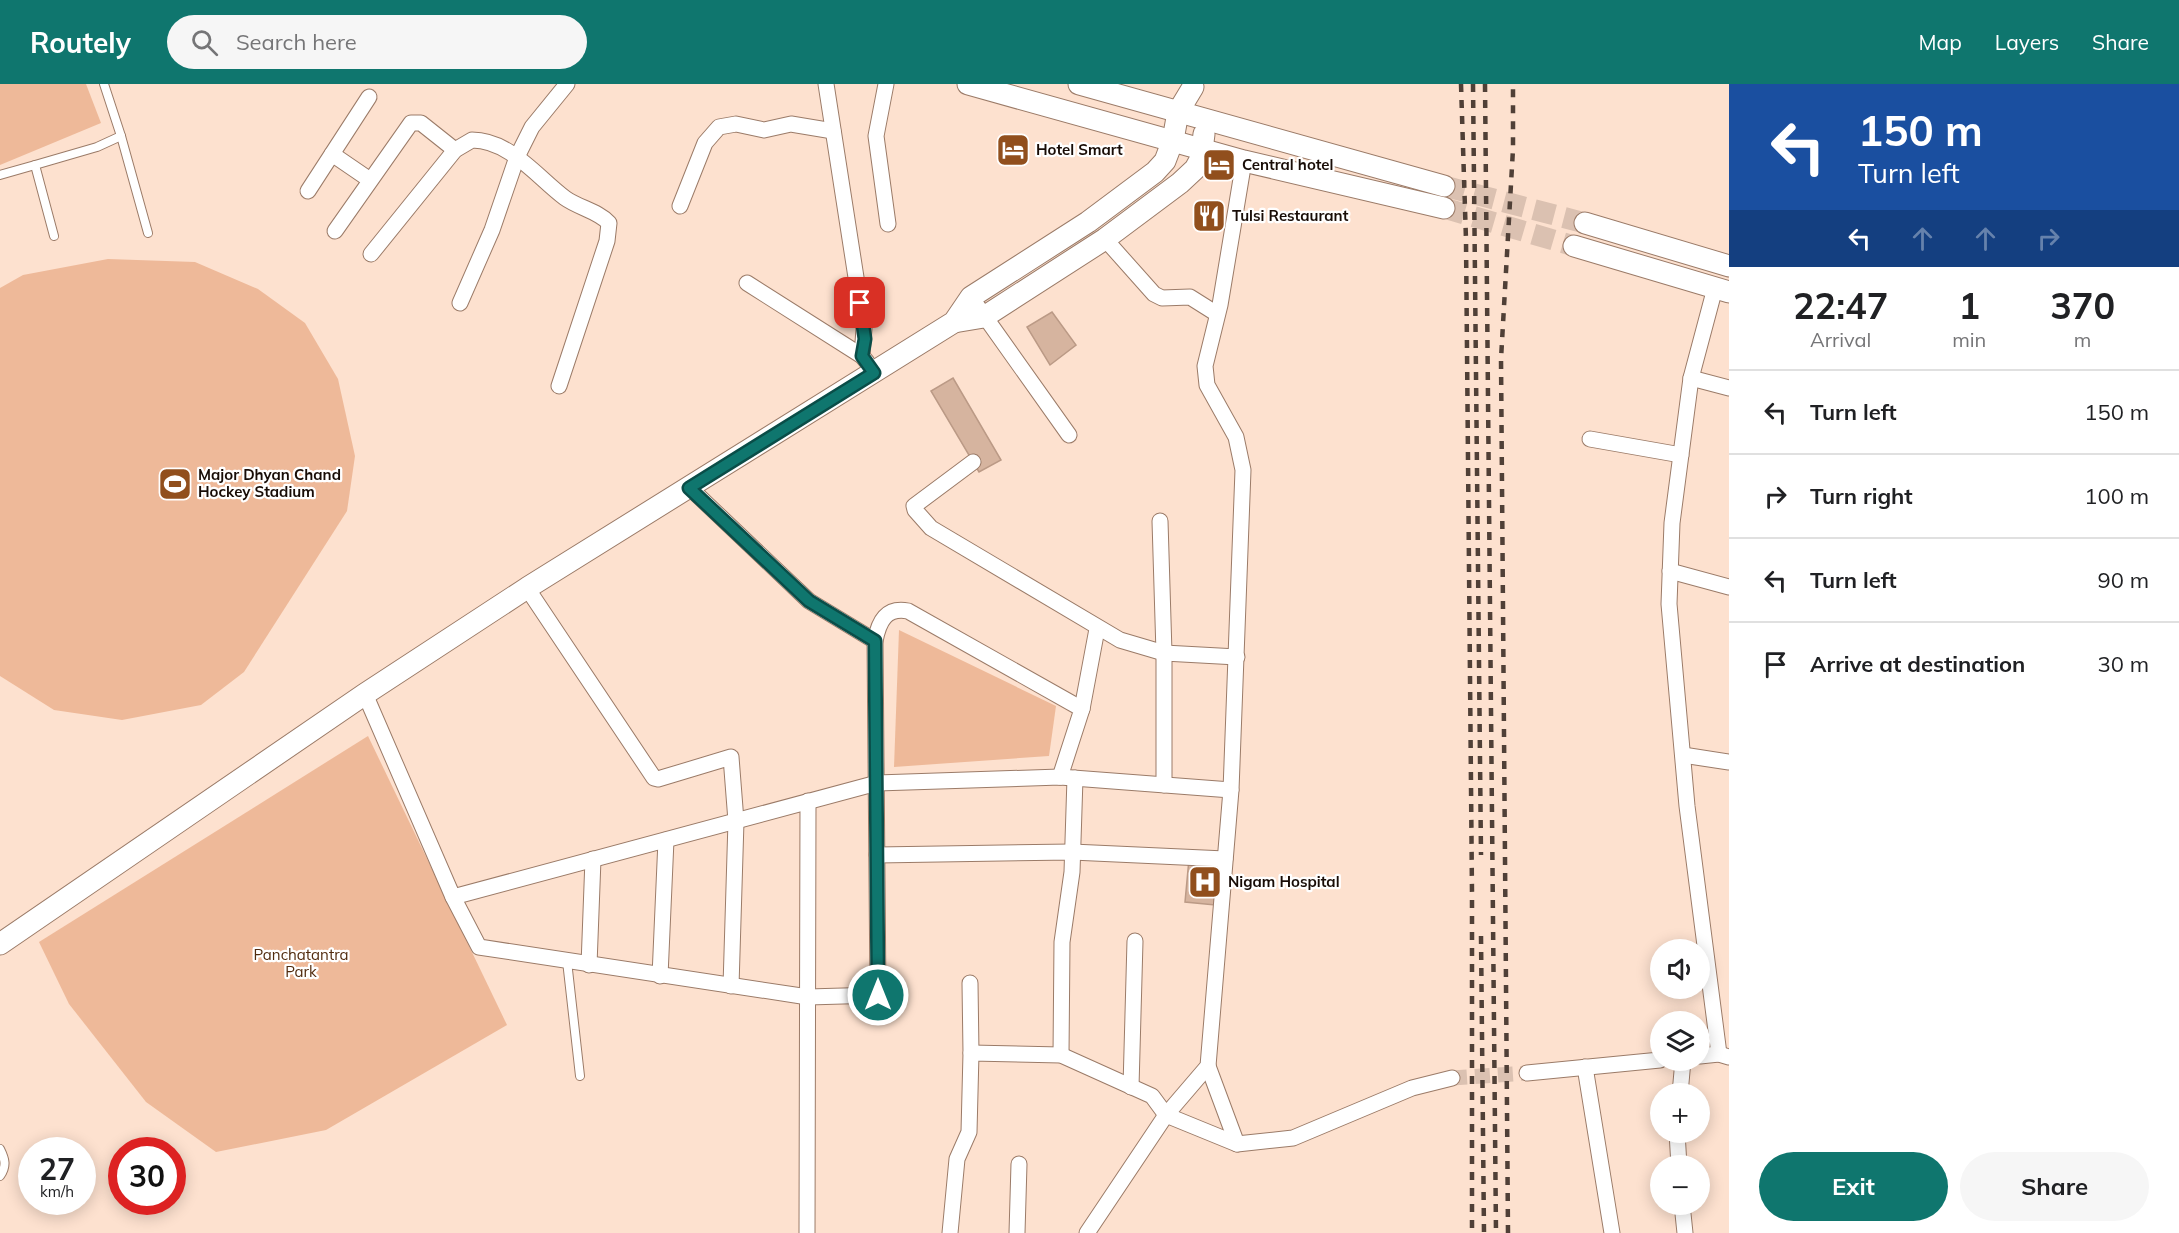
<!DOCTYPE html>
<html lang="en">
<head>
<meta charset="utf-8">
<style>
	:root { --surface:#fff; --page:#f6f6f6; --text:#202124; --muted:#757577; --line:#e0e0e0; --accent:#0f766e }
	body { margin:0; font-family:Mulish,sans-serif; background:var(--page); color:var(--text); height:100vh; display:flex; flex-direction:column; font-size:22px; white-space:nowrap }
	* { box-sizing:border-box; margin:0 }
	p { font-size:20px; color:var(--muted) }
	.icon { flex:none; width:33px; height:33px; fill:none; stroke:currentColor; stroke-width:2; stroke-linecap:round; stroke-linejoin:round }
	.map { position:relative; flex:1; overflow:hidden }
	.panel { display:flex; flex-direction:column; background:var(--surface); width:450px }
	.panel>* { flex:none }
	.hud { background:#1a4fa0; color:#fff; overflow:hidden }
	.buttons { position:absolute; left:1650px; top:855px; display:grid; gap:12px }
	.buttons a { display:grid; place-items:center; width:60px; height:60px; border-radius:50%; background:var(--surface); box-shadow:0 3px 15px #0003; font-size:30px }
	.speed { position:absolute; left:18px; top:1053px; display:flex; gap:12px; font-size:30px; font-weight:700; text-align:center }
	.speed>* { display:grid; place-content:center; width:78px; height:78px; border-radius:50%; background:var(--surface); box-shadow:0 3px 15px #0003; line-height:1 }
	.speed small { font-size:15px; font-weight:400 }
	.speed .limit { border:9px solid #d22; background:#fff; color:#111 }
	.pin { position:absolute; display:grid; place-items:center; width:51px; height:51px; color:#fff; margin:-26px; border-radius:12px; box-shadow:0 3px 9px #0006 }
	.me { position:absolute; width:66px; margin:-33px; rotate:0deg; stroke-linejoin:round; filter:drop-shadow(0 0 4px #0008) }
	.turn { display:flex; align-items:center; gap:21px; height:126px; padding:0 30px; font-size:27px }
	.turn .icon { width:78px; height:78px; stroke-width:2.5 }
	.turn b { display:block; font-size:42px; line-height:51px }
	.lanes { display:flex; align-items:center; height:57px; padding:0 30px; background:#0003; justify-content:center; gap:30px; direction:ltr }
	.lanes .off { opacity:.35 }
	.eta { display:flex; justify-content:space-evenly; align-items:center; height:102px; text-align:center }
	.eta b { font-size:36px; font-weight:700; line-height:42px }
	.primary-button { display:flex; gap:12px; margin-top:auto; padding:12px 30px }
	.primary-button a { flex:1; height:69px; border-radius:36px; background:var(--accent); color:#fff; font-size:24px; font-weight:700; line-height:69px; text-align:center }
	.primary-button a+a { background:var(--page); color:var(--text) }
	ul { padding:0; list-style:none }
	li { display:flex; align-items:center; gap:18px; height:84px; padding:0 30px; border-top:2px solid var(--line) }
	li div { flex:1 }
	li b { display:block; font-size:22px }
	li em { font-style:normal }
	header { display:flex; align-items:center; gap:36px; box-sizing:border-box; height:84px; padding:0 30px; background:var(--accent); color:#fff }
	header strong { font-size:28px }
	nav { display:flex; gap:33px; margin-inline-start:auto; font-size:21px }
	.search { width:420px; height:54px; background:var(--page); display:flex; align-items:center; gap:15px; box-sizing:border-box; padding:0 21px; border-radius:33px; color:var(--muted); font-size:22px }
	main { display:flex; flex:1; min-height:0 }
	.map>svg:first-child { display:block }
	.green { fill:#eeb999 }
	.building { fill:#d6b49f; stroke:#bb9a86; stroke-width:1.5 }
	.lines { fill:none; stroke-linecap:round; stroke-linejoin:round }
	.street-tunnel { stroke:#dbc1b1; stroke-width:15; stroke-dasharray:15 8; stroke-linecap:butt }
	.secondary-tunnel { stroke:#dbc1b1; stroke-width:21; stroke-dasharray:21 10; stroke-linecap:butt }
	.lane-casing { stroke:#9b7b68; stroke-width:10 }
	.street-casing { stroke:#9b7b68; stroke-width:17 }
	.secondary-casing { stroke:#9b7b68; stroke-width:23 }
	.lane { stroke:#fff; stroke-width:8 }
	.street { stroke:#fff; stroke-width:15 }
	.secondary { stroke:#fff; stroke-width:21 }
	.rail { stroke:#504037; stroke-width:4.5; stroke-dasharray:8 8; stroke-linecap:butt }
	.route-casing { stroke:#0a4d48; stroke-width:15 }
	.route { stroke:#0f766e; stroke-width:10 }
	.labels { text-anchor:middle; stroke-width:4.5; stroke-linejoin:round; paint-order:stroke }
	.poi-label { font-size:15px; font-weight:bold; fill:#180c06; stroke:#fff; text-anchor:start }
	.park-label { font-size:15px; fill:#512b0e; stroke:#fff }
</style>
</head>
<body>
<header>
<strong>Routely</strong>
<div class="search"><svg class="icon" aria-label="search" viewBox="0 0 24 24"><circle cx="10" cy="10" r="6"/><path d="M15 15l6 6"/></svg>Search here</div>
<nav><a>Map</a><a>Layers</a><a>Share</a></nav>
</header>
<main>
<div class="map">
<svg width="1729" height="1149" viewBox="0 0 1729 1149">
	<rect width="100%" height="100%" fill="#fde1cf"/>
	<g class="green">
		<polygon points="0,0 86,0 101,39 0,81"/>
		<polygon points="108,175 195,178 258,205 305,239 338,295 355,372 347,427 244,588 201,621 122,636 54,626 0,592 0,204 23,191"/>
		<polygon points="899,546 1056,622 1049,672 894,683"/>
		<polygon points="368,652 507,941 326,1046 216,1068 146,1018 69,920 39,858"/>
	</g>
	<g class="building">
		<polygon points="1052,228 1076,261 1050,281 1027,243"/>
		<polygon points="953,294 1001,376 979,388 931,307"/>
		<polygon points="1189,775 1219,777 1215,821 1185,818"/>
	</g>
	<g class="lines">
		<polyline class="street-tunnel" points="1452,994 1527,989"/>
		<g class="secondary-tunnel">
			<polyline points="1444,102 1585,139"/>
			<polyline points="1444,124 1574,162"/>
		</g>
		<defs>
			<g id="lane">
				<polyline points="121,52 148,149"/>
				<polyline points="0,91 35,81"/>
				<polyline points="54,152 35,81 97,63 121,52 104,0"/>
				<polyline points="567,877 580,992"/>
				<path d="M0,1065C5,1075 7,1082 0,1092"/>
			</g>
			<g id="street">
				<polyline points="826,0 864,245 862,272"/>
				<polyline points="886,0 876,52 888,140"/>
				<polyline points="332,70 370,96"/>
				<polyline points="308,107 369,13"/>
				<polyline points="680,122 705,59 719,43 736,40 764,46 791,40 833,47"/>
				<polyline points="335,147 411,39 421,39 455,66"/>
				<polyline points="1105,155 1154,210 1162,214 1190,213 1217,230"/>
				<path d="M371,170L455,66L472,56C510,56 538,94 565,114C579,124 598,127 609,139L607,157L559,302"/>
				<polyline points="747,199 862,272 867,278"/>
				<polyline points="1715,204 1691,294 1672,439 1669,520 1687,722 1719,970"/>
				<polyline points="971,213 1069,351"/>
				<polyline points="460,219 492,146 517,73 532,43 567,0"/>
				<polyline points="1691,294 1729,304"/>
				<polyline points="1590,355 1681,371"/>
				<polyline points="973,378 914,422 915,426 931,444 1120,556 1164,569 1237,573"/>
				<polyline points="689,403 809,517 875,557"/>
				<polyline points="1160,437 1164,569 1164,701"/>
				<polyline points="1670,487 1729,503"/>
				<polyline points="527,504 654,694 658,695 731,673 736,737 731,902"/>
				<polyline points="365,610 453,813 877,699 1060,693 1231,706 1208,982 1166,1031 1087,1149"/>
				<polyline points="1082,625 1097,545"/>
				<polyline points="1683,671 1729,678"/>
				<polyline points="1231,706 1243,386 1236,353 1207,301 1205,282 1220,221 1244,77"/>
				<polyline points="877,771 1072,768 1225,775"/>
				<path d="M453,813L479,863L808,913L878,911L875,557C879,537 886,523 908,527L1082,625L1060,693"/>
				<polyline points="589,881 593,775"/>
				<polyline points="660,892 666,756"/>
				<polyline points="970,899 971,969"/>
				<polyline points="1061,971 1062,858 1072,788 1075,694"/>
				<polyline points="1700,972 1719,970 1729,973"/>
				<polyline points="1208,982 1237,1060"/>
				<polyline points="1585,983 1612,1149"/>
				<polyline points="1527,989 1660,976"/>
				<polyline points="1131,1003 1135,857"/>
				<polyline points="1680,1010 1683,976"/>
				<polyline points="1677,1048 1679,1082"/>
				<polyline points="1682,1120 1685,1149"/>
				<polyline points="807,1149 808,717"/>
				<polyline points="950,1149 957,1075 969,1048 971,969 1061,971 1152,1012 1166,1031 1237,1060 1293,1054 1412,1004 1452,994"/>
				<polyline points="1017,1149 1019,1080"/>
			</g>
			<g id="secondary">
				<polyline points="968,0 1244,77 1444,124"/>
				<polyline points="1079,0 1444,102"/>
				<polyline points="1585,139 1729,182"/>
				<polyline points="1574,162 1729,208"/>
				<polyline points="954,238 984,233 1105,155 1180,99 1195,85 1201,74 1204,50"/>
				<polyline points="0,860 365,610 527,504 954,238 971,213 1088,138 1155,88 1165,77 1173,56 1178,28 1193,3"/>
			</g>
		</defs>
		<use href="#lane" class="lane-casing"/>
		<use href="#street" class="street-casing"/>
		<use href="#secondary" class="secondary-casing"/>
		<use href="#lane" class="lane"/>
		<use href="#street" class="street"/>
		<use href="#secondary" class="secondary"/>
		<g class="rail">
			<polyline points="1461,0 1466,156 1472,809 1472,1149"/>
			<polyline points="1473,0 1481,771"/>
			<polyline points="1485,0 1496,1149"/>
			<polyline points="1481,852 1484,1149"/>
			<polyline points="1508,1149 1501,275 1513,65 1513,0"/>
		</g>
	</g>
	<g class="lines">
		<defs>
			<polyline id="route" points="860,219 865,255 862,272 874,289 689,404 809,517 875,557 878,911"/>
		</defs>
		<use href="#route" class="route-casing"/>
		<use href="#route" class="route"/>
	</g>
	<defs>
		<symbol id="hotel-square" viewBox="-11 -11 22 22"><rect x="-9" y="-9" width="18" height="18" rx="4" fill="#914f1d" stroke="#fff"/><path d="M-6-4.5h1.5V1H6V5H4.5V3h-9V5H-6ZM-4 0a1.8 1.8 0 1 1 3.6 0ZM.5 0V-2.5h3Q6-2.5 6 0Z" fill="#fff"/></symbol>
		<symbol id="restaurant-square" viewBox="-11 -11 22 22"><rect x="-9" y="-9" width="18" height="18" rx="4" fill="#914f1d" stroke="#fff"/><path d="M-5-6h1v4h1v-4h1v4h1v-4h1v5L-1.5 .5V6h-2V.5L-5-1ZM5-6V6H3V1.5H1.5Q1.5-4 5-6Z" fill="#fff"/></symbol>
		<symbol id="stadium-square" viewBox="-11 -11 22 22"><rect x="-9" y="-9" width="18" height="18" rx="4" fill="#914f1d" stroke="#fff"/><path d="M0-5a6.5 5 0 1 0 0 10a6.5 5 0 1 0 0-10ZM-3.5-1.8h7v3.6h-7Z" fill="#fff"/></symbol>
		<symbol id="hospital-square" viewBox="-11 -11 22 22"><rect x="-9" y="-9" width="18" height="18" rx="4" fill="#914f1d" stroke="#fff"/><path d="M-5-5h3v3.5h4V-5h3V5h-3V1.5h-4V5h-3Z" fill="#fff"/></symbol>
	</defs>
	<g fill-rule="evenodd">
		<use href="#hotel-square" x="994" y="47" width="38" height="38"/>
		<use href="#hotel-square" x="1200" y="62" width="38" height="38"/>
		<use href="#restaurant-square" x="1190" y="113" width="38" height="38"/>
		<use href="#stadium-square" x="156" y="381" width="38" height="38"/>
		<use href="#hospital-square" x="1186" y="779" width="38" height="38"/>
	</g>
	<g class="labels">
		<g class="poi-label">
			<text x="1036" y="71">Hotel Smart</text>
			<text x="1242" y="86">Central hotel</text>
			<text x="1232" y="137">Tulsi Restaurant</text>
			<text x="198" y="396">Major Dhyan Chand<tspan x="198" dy="17">Hockey Stadium</tspan></text>
			<text x="1228" y="803">Nigam Hospital</text>
		</g>
		<g class="park-label">
			<text x="301" y="876">Panchatantra<tspan x="301" dy="17">Park</tspan></text>
		</g>
	</g>
</svg>
<div class="buttons">
<a><svg class="icon" aria-label="sound" viewBox="0 0 24 24"><path d="M4 9h4l5-4v14l-5-4H4zM17 9q2 3 0 6"/></svg></a>
<a><svg class="icon" aria-label="layers" viewBox="0 0 24 24"><path d="M12 4l9 5-9 5-9-5zM3 14l9 5 9-5"/></svg></a>
<a>+</a>
<a>−</a>
</div>
<div class="speed"><div>27<small>km/h</small></div><div class="limit">30</div></div>
<div class="pin" style="left:860px;top:219px;background:#d93025"><svg class="icon" aria-label="arrive" viewBox="0 0 24 24"><path d="M6 21V4h12l-3 4 3 4H6"/></svg></div>
<svg class="me" style="left:878px;top:911px" viewBox="-20 -20 40 40"><circle r="17" fill="#0f766e" stroke="#fff" stroke-width="3"/><path d="M0-11L8 9 0 5-8 9z" fill="#fff"/></svg>
</div>
<section class="panel">
<div class="hud">
<div class="turn"><svg class="icon" aria-label="left" viewBox="0 0 24 24"><path d="M17 20v-9H6M10 6l-5 5 5 5"/></svg><div><b>150 m</b>Turn left</div></div>
<div class="lanes"><svg class="icon" aria-label="left" viewBox="0 0 24 24"><path d="M17 20v-9H6M10 6l-5 5 5 5"/></svg><svg class="icon off" aria-label="ahead" viewBox="0 0 24 24"><path d="M12 20V5M6 11l6-6 6 6"/></svg><svg class="icon off" aria-label="ahead" viewBox="0 0 24 24"><path d="M12 20V5M6 11l6-6 6 6"/></svg><svg class="icon off" aria-label="right" viewBox="0 0 24 24"><path d="M7 20v-9h11M14 6l5 5-5 5"/></svg></div>
</div>
<div class="eta">
<div><b>22:47</b><p>Arrival</p></div>
<div><b>1</b><p>min</p></div>
<div><b>370</b><p>m</p></div>
</div>
<ul>
<li><svg class="icon" aria-label="left" viewBox="0 0 24 24"><path d="M17 20v-9H6M10 6l-5 5 5 5"/></svg><div><b>Turn left</b></div><em>150 m</em></li>
<li><svg class="icon" aria-label="right" viewBox="0 0 24 24"><path d="M7 20v-9h11M14 6l5 5-5 5"/></svg><div><b>Turn right</b></div><em>100 m</em></li>
<li><svg class="icon" aria-label="left" viewBox="0 0 24 24"><path d="M17 20v-9H6M10 6l-5 5 5 5"/></svg><div><b>Turn left</b></div><em>90 m</em></li>
<li><svg class="icon" aria-label="arrive" viewBox="0 0 24 24"><path d="M6 21V4h12l-3 4 3 4H6"/></svg><div><b>Arrive at destination</b></div><em>30 m</em></li>
</ul>
<div class="primary-button"><a>Exit</a><a>Share</a></div>
</section>
</main>
</body>
</html>
